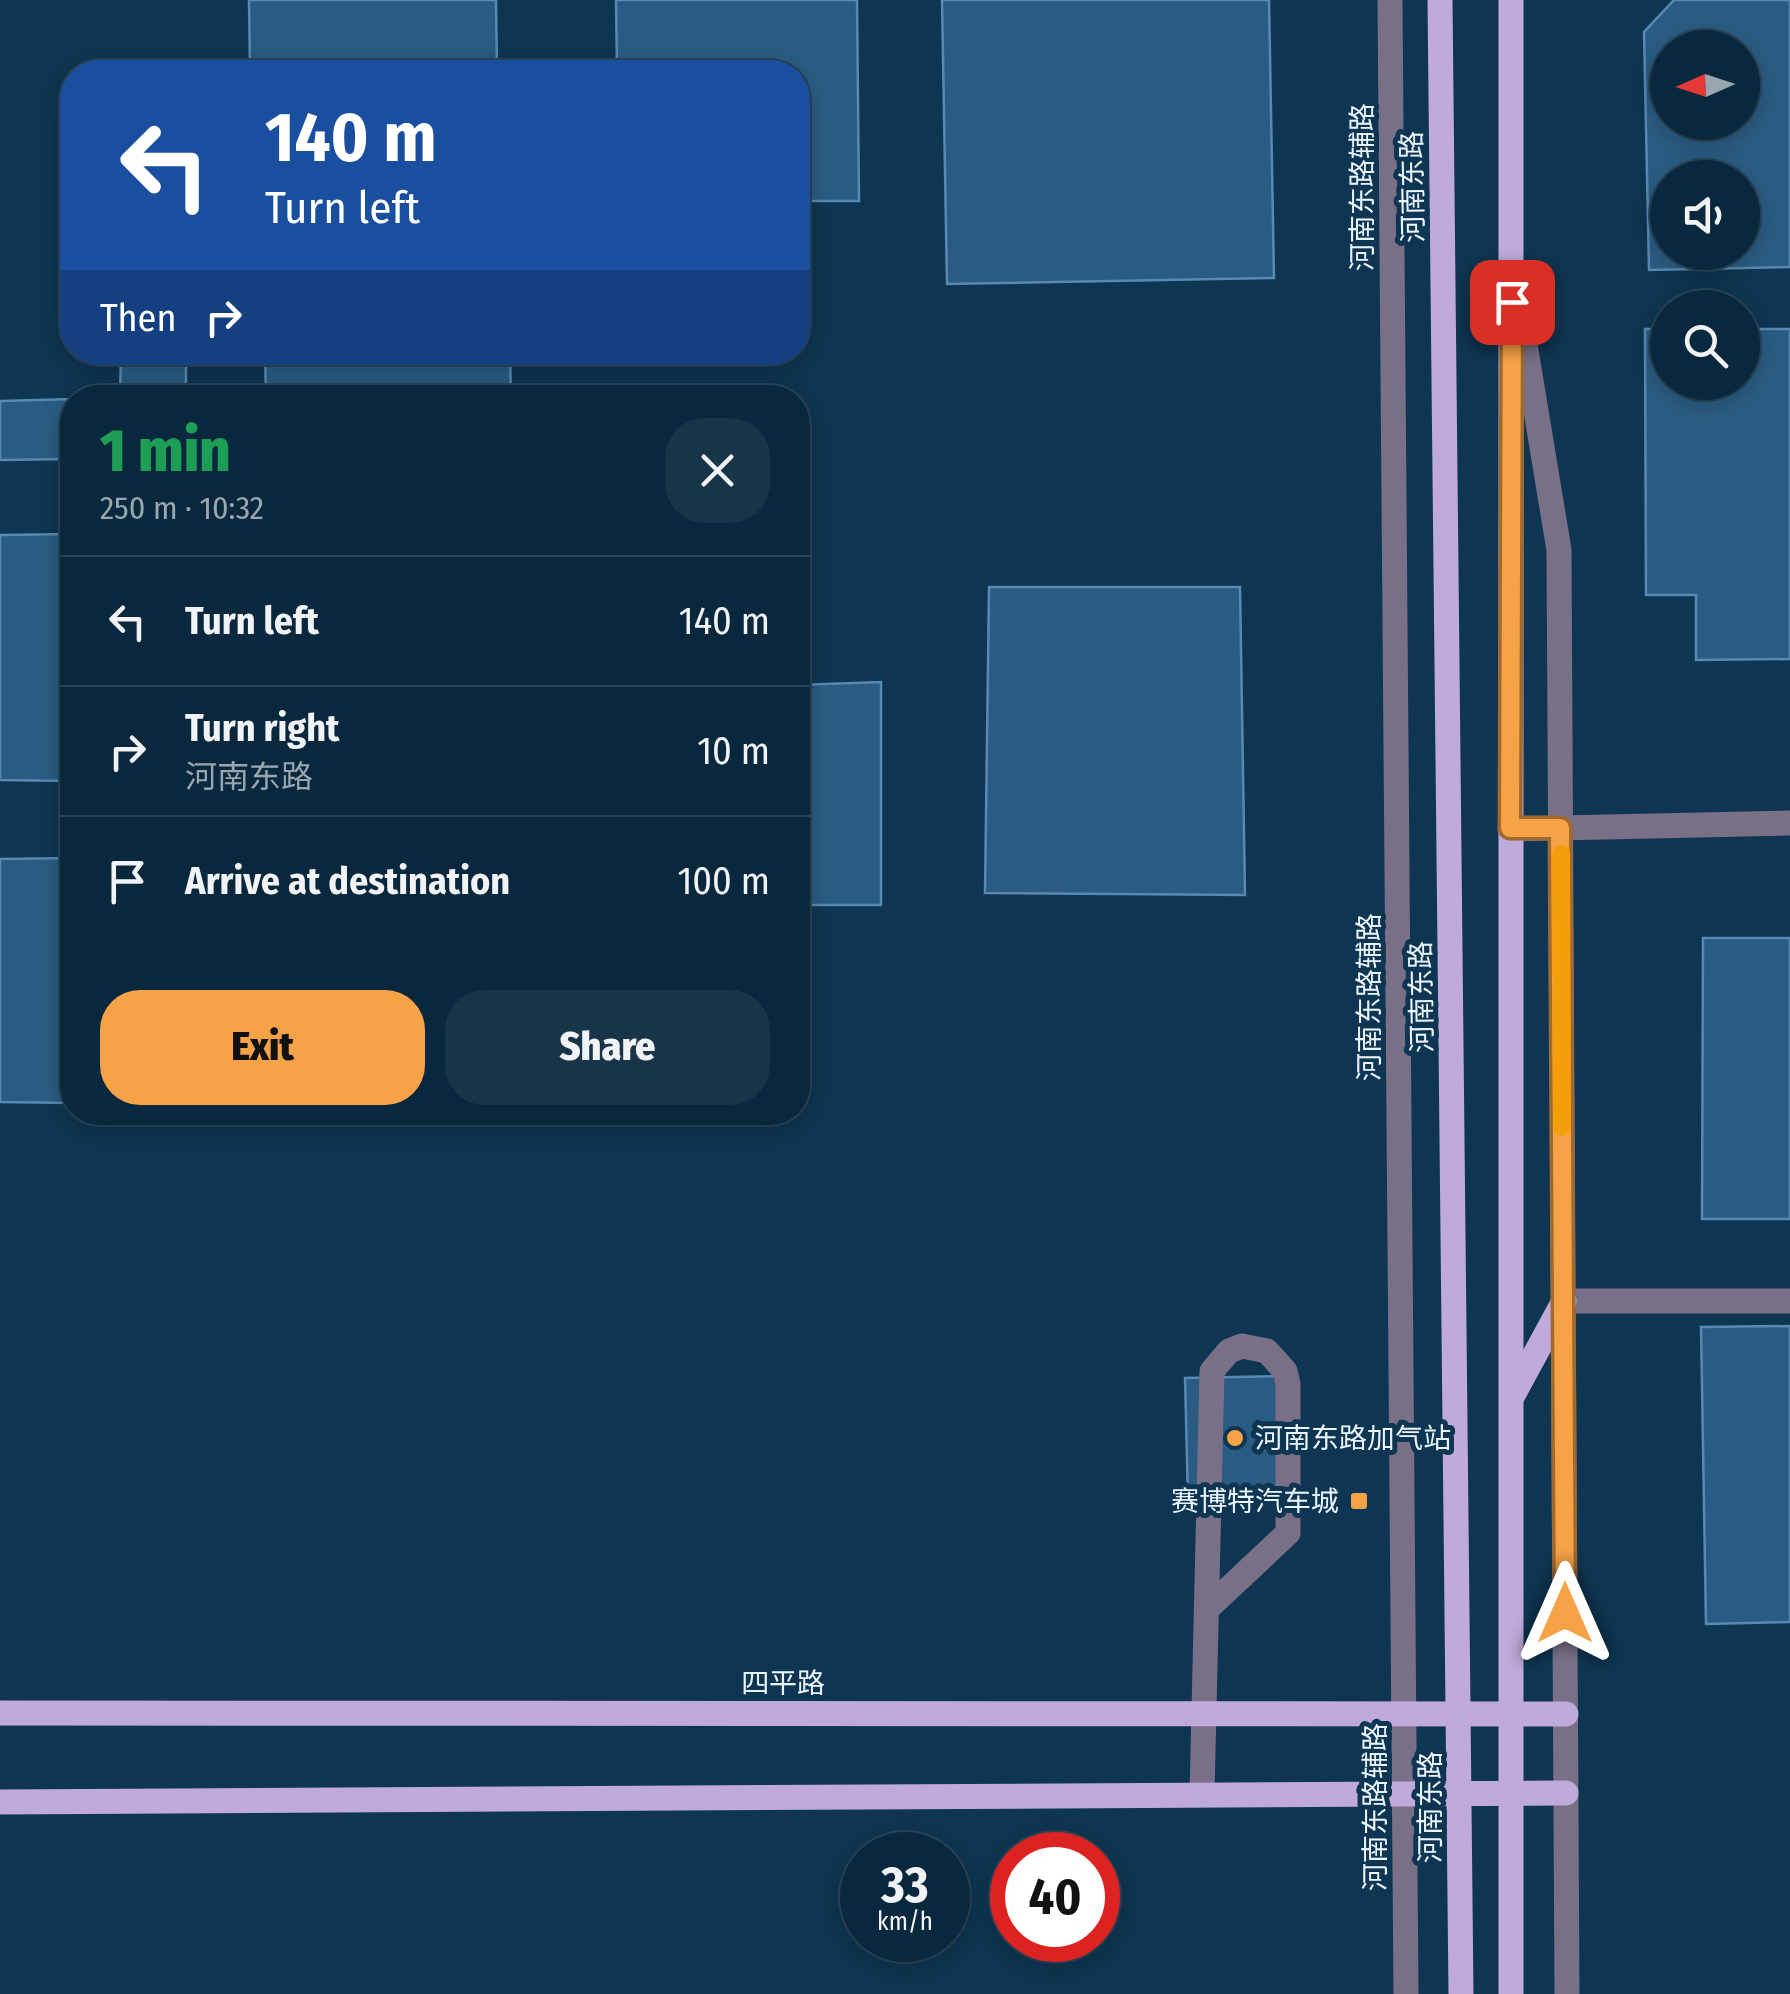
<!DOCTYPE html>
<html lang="en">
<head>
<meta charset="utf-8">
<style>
	:root { --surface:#0a283d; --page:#183448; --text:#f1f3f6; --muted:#99a6b0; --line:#2a4457; --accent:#f6a247 }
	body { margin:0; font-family:"Fira Sans Condensed","Noto Sans SC",sans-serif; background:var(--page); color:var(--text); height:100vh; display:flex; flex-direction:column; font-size:38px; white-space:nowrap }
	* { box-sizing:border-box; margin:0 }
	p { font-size:32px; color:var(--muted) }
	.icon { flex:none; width:55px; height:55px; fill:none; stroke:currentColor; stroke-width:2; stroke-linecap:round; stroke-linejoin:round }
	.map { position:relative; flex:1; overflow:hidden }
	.sheet { position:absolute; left:60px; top:385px; width:750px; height:740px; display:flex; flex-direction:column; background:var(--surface); border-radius:40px; box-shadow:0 5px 25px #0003,0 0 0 2px var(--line) }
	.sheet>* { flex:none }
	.hud { position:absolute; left:60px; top:60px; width:750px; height:305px; border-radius:40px; box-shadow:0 5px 25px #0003,0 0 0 2px var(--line); background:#1a4fa0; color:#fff; overflow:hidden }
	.needle { width:65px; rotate:267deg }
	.buttons { position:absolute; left:1650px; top:30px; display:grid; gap:20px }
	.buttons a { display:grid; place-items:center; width:110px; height:110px; border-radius:50%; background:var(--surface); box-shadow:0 5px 25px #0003,0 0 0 2px var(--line); font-size:50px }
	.speed { position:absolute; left:840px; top:1832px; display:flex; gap:20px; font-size:50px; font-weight:700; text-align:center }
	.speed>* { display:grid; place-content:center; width:130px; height:130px; border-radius:50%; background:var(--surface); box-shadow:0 5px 25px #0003,0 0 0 2px var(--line); line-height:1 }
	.speed small { font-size:25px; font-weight:400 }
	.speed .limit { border:15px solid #d22; background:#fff; color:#111 }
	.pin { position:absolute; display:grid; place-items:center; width:85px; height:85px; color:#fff; margin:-42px; border-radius:20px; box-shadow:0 5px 15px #0006 }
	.me { position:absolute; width:110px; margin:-55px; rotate:0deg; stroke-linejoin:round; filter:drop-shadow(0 0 8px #0008) }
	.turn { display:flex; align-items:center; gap:35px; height:210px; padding:0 40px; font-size:45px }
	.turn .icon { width:130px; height:130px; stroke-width:2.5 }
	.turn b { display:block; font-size:70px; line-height:85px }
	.then { display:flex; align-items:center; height:95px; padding:0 40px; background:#0003; gap:20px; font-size:38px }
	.round { display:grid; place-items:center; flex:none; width:105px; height:105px; border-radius:40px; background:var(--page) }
	.head { display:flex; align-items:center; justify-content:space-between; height:170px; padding:0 40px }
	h1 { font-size:60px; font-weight:800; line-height:75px; color:#1e9e55 }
	.primary-button { display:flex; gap:20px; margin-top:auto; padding:20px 40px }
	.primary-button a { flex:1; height:115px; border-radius:40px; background:var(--accent); color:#111; font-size:40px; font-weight:800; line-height:115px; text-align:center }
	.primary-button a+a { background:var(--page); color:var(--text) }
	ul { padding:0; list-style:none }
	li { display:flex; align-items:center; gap:30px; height:130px; padding:0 40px; border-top:2px solid var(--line) }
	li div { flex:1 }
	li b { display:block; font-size:38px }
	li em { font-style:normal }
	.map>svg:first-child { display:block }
	.building { fill:#2a5c83; stroke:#5789b2; stroke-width:2.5; fill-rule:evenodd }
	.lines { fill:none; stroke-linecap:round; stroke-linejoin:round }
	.minor { stroke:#796f87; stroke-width:25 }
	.major { stroke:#bfaadb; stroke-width:25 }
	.route-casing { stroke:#a0692e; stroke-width:25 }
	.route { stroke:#f6a247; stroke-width:18 }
	.slow { stroke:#f59e0b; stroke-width:18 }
	.poi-dot { fill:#f6a247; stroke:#0e3551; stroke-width:4 }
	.labels { text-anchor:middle; stroke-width:10; stroke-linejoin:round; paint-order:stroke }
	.street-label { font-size:28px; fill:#ebf5fe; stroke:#0e3551 }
	.poi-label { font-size:28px; fill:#ebf5fe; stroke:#0e3551; text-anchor:start }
</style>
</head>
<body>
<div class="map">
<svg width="1790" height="1994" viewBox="0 0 1790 1994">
	<rect width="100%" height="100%" fill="#0e3551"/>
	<g class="building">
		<polygon points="249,0 496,0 497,72 250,72"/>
		<polygon points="616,0 857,0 859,201 798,201 798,72 617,72"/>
		<polygon points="942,0 1269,0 1274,278 947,284"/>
		<path d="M1674,0H1790V267L1649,270L1644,32ZM1668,48H1742V122H1668ZM1668,178H1742V252H1668Z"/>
		<polygon points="1645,329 1668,329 1668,382 1742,382 1742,329 1790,329 1790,659 1696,660 1696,595 1646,595"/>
		<polygon points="121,352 186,352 186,398 120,398"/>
		<polygon points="265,352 510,352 511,398 266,398"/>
		<polygon points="72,399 72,459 0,460 0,401"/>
		<polygon points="72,534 72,781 0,780 0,535"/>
		<polygon points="989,587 1240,587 1245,895 985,893"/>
		<polygon points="881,682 881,905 798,905 798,685"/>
		<polygon points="72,858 72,1103 0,1102 0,859"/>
		<polygon points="1703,938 1790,938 1790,1219 1702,1219"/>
		<polygon points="1790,1326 1790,1622 1706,1624 1701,1327"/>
		<polygon points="1281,1376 1284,1498 1188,1501 1185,1378"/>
	</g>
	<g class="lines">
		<g class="minor">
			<polyline points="1390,0 1406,1994"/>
			<polyline points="1518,302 1559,550 1567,1994"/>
			<polyline points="1510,829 1790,823"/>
			<polyline points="1564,1301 1790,1301"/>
			<polyline points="1202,1794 1212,1371 1229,1351 1242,1346 1267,1351 1285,1371 1288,1384 1288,1533 1207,1609"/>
		</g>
		<g class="major">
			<polyline points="1440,0 1461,1994"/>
			<polyline points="1511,0 1511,1994"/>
			<polyline points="1513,1395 1564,1301"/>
			<polyline points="0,1713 1566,1714"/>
			<polyline points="0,1802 1566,1793"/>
		</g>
	</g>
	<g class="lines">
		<defs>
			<polyline id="route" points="1512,302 1510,828 1560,828 1565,1613"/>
		</defs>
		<use href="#route" class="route-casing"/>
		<use href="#route" class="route"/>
		<polyline class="slow" points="1561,854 1562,1127"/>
	</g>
	<g class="poi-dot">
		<circle cx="1235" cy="1438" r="10"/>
		<rect x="1349" y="1491" width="20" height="20" rx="5"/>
	</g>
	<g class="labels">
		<g class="street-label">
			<text transform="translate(1362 187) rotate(-90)" y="10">河南东路辅路</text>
			<text transform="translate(1412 187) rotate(-91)" y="10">河南东路</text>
			<text transform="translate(1369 997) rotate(-90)" y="10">河南东路辅路</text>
			<text transform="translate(1421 997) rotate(-91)" y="10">河南东路</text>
			<text x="783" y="1693">四平路</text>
			<text transform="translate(1375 1807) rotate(-90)" y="10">河南东路辅路</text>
			<text transform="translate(1430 1807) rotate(-90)" y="10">河南东路</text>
		</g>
		<g class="poi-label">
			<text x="1255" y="1448">河南东路加气站</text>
			<text x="1339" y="1511" text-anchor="end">赛博特汽车城</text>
		</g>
	</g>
</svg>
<div class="buttons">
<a><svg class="needle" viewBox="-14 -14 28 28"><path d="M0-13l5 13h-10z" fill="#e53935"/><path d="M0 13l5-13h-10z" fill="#99a6b0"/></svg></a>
<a><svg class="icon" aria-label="sound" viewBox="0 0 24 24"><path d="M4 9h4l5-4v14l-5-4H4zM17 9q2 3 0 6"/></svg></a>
<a><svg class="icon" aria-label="search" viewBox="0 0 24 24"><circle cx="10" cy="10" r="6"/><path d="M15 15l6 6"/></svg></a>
</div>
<div class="speed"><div>33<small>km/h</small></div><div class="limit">40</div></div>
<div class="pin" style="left:1512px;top:302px;background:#d93025"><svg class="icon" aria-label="arrive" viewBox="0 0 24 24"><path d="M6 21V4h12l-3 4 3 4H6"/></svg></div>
<svg class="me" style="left:1565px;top:1613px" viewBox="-20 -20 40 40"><path d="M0-17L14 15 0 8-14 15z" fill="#f6a247" stroke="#fff" stroke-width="4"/></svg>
<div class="hud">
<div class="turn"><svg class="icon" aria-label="left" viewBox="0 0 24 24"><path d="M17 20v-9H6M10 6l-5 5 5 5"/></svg><div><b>140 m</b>Turn left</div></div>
<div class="then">Then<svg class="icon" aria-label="right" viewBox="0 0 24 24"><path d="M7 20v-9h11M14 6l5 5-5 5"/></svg></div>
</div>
<section class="sheet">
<div class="head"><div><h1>1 min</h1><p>250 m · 10:32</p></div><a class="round"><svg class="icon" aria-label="close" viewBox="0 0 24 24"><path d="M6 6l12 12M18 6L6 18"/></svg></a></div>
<ul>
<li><svg class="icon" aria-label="left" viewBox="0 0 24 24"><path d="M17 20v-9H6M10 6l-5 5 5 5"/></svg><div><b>Turn left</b></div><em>140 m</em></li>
<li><svg class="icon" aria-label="right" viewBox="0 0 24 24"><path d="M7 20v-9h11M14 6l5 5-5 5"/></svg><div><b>Turn right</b><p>河南东路</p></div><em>10 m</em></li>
<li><svg class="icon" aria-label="arrive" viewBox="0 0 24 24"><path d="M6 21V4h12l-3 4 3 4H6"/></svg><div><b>Arrive at destination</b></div><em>100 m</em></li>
</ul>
<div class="primary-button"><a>Exit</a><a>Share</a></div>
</section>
</div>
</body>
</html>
